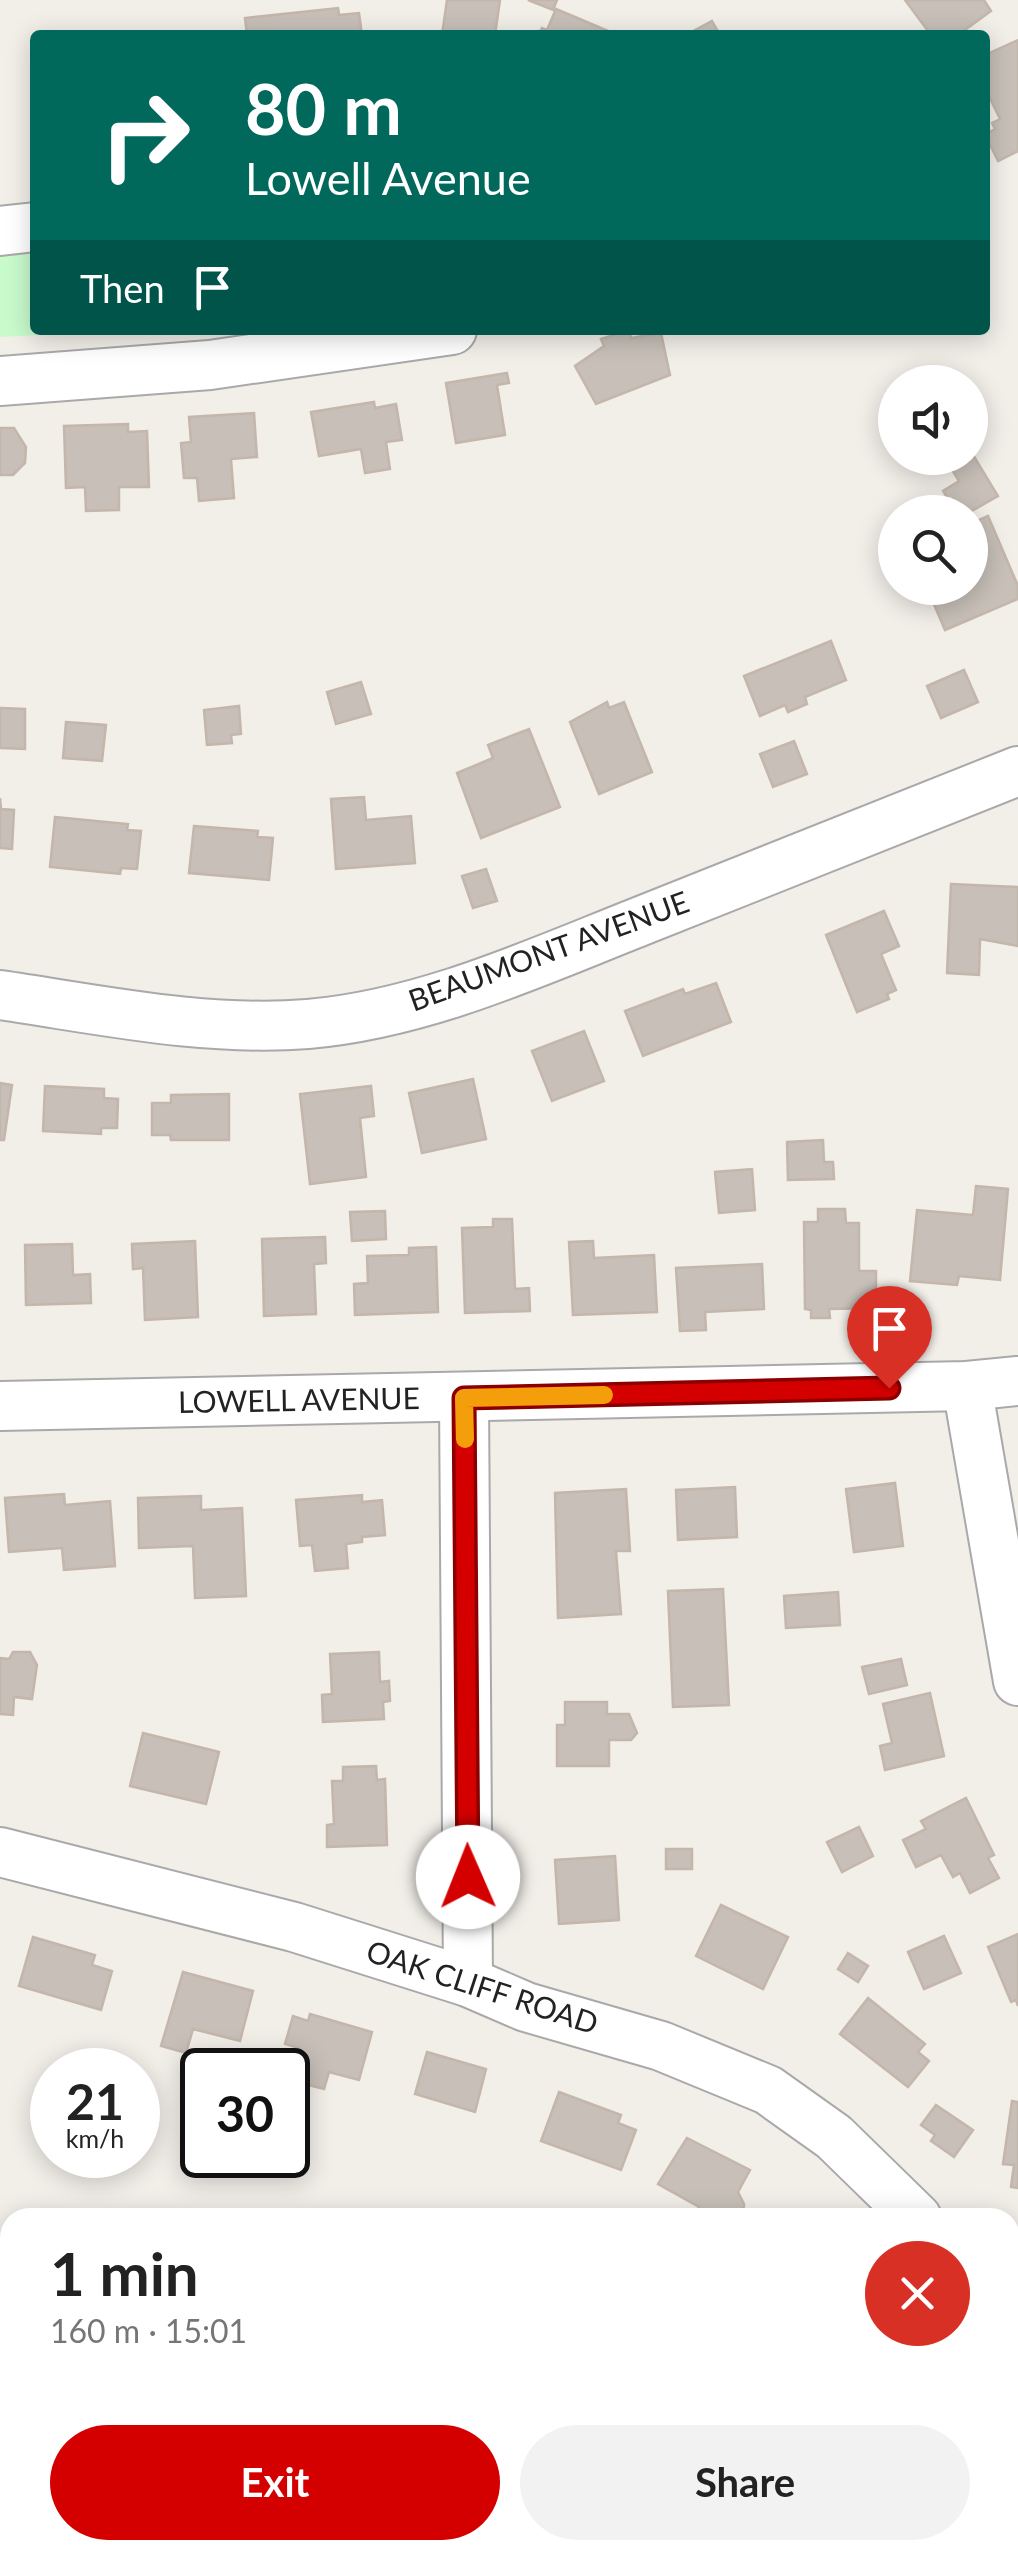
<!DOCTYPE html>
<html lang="en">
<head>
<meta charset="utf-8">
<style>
	:root { --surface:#fff; --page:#f2f2f2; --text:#222; --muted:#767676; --accent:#d40000 }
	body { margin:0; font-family:Lato,sans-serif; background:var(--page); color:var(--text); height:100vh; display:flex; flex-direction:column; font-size:38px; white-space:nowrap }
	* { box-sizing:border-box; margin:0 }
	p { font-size:32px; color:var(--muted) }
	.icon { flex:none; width:55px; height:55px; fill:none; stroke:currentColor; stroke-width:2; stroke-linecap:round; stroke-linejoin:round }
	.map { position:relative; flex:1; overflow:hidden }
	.side { position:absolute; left:0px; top:2208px; width:1020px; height:352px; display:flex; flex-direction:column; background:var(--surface); border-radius:30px 30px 0 0; box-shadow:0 5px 25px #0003 }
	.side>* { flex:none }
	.hud { position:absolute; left:30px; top:30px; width:960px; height:305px; border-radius:10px; box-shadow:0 5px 25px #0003; background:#00695c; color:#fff; overflow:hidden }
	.fabs { position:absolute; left:878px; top:365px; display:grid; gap:20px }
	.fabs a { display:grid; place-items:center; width:110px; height:110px; border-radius:50%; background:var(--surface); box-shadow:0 5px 25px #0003; font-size:50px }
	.speed { position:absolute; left:30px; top:2048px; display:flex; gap:20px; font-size:50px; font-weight:700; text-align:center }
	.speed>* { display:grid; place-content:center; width:130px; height:130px; border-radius:50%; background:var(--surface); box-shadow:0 5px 25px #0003; line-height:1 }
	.speed small { font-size:25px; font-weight:400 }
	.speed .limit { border:5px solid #111; border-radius:15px; background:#fff; color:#111 }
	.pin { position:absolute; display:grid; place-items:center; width:85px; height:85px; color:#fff; margin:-102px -42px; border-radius:50% 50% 50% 0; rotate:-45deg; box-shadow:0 0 10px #0007 }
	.pin .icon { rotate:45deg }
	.me { position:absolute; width:110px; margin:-55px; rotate:359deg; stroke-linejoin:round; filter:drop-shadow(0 0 8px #0008) }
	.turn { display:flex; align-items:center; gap:35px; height:210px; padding:0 50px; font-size:45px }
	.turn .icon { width:130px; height:130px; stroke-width:2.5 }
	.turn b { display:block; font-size:70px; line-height:85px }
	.then { display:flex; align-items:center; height:95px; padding:0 50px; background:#0003; gap:20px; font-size:38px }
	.round { display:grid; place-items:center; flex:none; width:105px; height:105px; border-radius:52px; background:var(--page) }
	.headline { display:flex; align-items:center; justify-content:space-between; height:170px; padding:0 50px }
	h1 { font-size:60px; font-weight:700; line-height:75px }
	.primary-button { display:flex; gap:20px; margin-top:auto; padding:20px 50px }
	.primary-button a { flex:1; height:115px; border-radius:60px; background:var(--accent); color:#fff; font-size:40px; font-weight:700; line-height:115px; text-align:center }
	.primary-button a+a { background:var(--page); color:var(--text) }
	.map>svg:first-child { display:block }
	.park { fill:#c8facc }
	.building { fill:#c7bfb8; stroke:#c4b6ab; stroke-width:2.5 }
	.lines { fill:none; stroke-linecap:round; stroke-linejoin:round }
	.minor-casing { stroke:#a9a9a9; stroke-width:52 }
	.minor { stroke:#fff; stroke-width:48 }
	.route-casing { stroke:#8a0000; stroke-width:25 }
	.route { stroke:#d40000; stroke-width:18 }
	.slow { stroke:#f59e0b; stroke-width:18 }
	.labels { text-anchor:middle; stroke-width:9; stroke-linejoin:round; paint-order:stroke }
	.street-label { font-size:30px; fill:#222; stroke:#fff }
</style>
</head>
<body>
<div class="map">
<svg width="1018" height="2559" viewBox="0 0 1018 2559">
	<rect width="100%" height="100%" fill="#f2efe9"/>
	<polygon class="park" points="35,249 35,330 139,330 0,337 0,257"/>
	<g class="building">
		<polygon points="447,0 500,0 495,35 442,35"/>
		<polygon points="528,0 557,0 553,10"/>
		<polygon points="905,0 984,0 991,11 958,35 931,35"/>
		<polygon points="338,8 339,15 359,13 362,35 247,35 245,18"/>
		<polygon points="556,9 608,31 606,35 538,35 542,28 547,30"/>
		<polygon points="712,21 720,35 686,35"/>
		<polygon points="1018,40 1018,151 998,161 985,134 995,129 992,123 1000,119 985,88 985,55"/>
		<polygon points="629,330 631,338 661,333 670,375 596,404 575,366 604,346 601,339"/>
		<polygon points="507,373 509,383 497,385 505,435 456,443 446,383"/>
		<polygon points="374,402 375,408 396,404 402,440 386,442 390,469 365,473 361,449 319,456 311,412"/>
		<polygon points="254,413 257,457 231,459 234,498 199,501 197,478 184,478 181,443 191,442 189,417"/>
		<polygon points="128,424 128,432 147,431 149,487 119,487 119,510 86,511 85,487 66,488 64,426"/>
		<polygon points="0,428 14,428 26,447 25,463 13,475 0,475"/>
		<polygon points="970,450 998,496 970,512 956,512 943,491 959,481 945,458 970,458"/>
		<polygon points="988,516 1018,586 1018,599 945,630 927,588 970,588 970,524"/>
		<polygon points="831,641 846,680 805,697 807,704 788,712 785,705 760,716 744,676"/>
		<polygon points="964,670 978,702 941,718 927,686"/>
		<polygon points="361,682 371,714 336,724 327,692"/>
		<polygon points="607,702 609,708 624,702 652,772 599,794 570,722"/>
		<polygon points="239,706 241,734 231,735 232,743 207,745 204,710"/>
		<polygon points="0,708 25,709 25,749 0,748"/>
		<polygon points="66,722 106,725 102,761 63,758"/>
		<polygon points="529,729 560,807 481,838 457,773 493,758 488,745"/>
		<polygon points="794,741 807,774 773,787 760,754"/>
		<polygon points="364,797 366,820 411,816 415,863 336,869 331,799"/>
		<polygon points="0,798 1,809 14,810 12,849 0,848"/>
		<polygon points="55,817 128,824 127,830 141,831 137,869 121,868 120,874 50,867"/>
		<polygon points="194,826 258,831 257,837 273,838 269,880 189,873"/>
		<polygon points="486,869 497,901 473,908 462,876"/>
		<polygon points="951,884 1018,887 1018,946 980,939 979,975 947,973"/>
		<polygon points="884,911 899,946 881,954 896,990 887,994 889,999 857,1012 826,935"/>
		<polygon points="716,983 731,1022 643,1056 625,1011 683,989 685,994"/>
		<polygon points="584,1031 604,1081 552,1101 532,1051"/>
		<polygon points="473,1079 486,1139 422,1153 409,1093"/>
		<polygon points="0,1083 12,1085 4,1140 0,1140"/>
		<polygon points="45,1086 104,1089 104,1098 118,1099 117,1128 101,1128 101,1134 43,1131"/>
		<polygon points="371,1086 374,1116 360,1118 366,1177 310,1184 300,1094"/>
		<polygon points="229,1094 229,1140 171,1140 170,1135 152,1135 152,1103 171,1103 171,1095"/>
		<polygon points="823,1140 824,1162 833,1162 834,1179 788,1180 787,1142"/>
		<polygon points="752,1169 755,1210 719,1213 715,1172"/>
		<polygon points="976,1186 1008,1189 1000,1280 959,1276 957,1285 910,1281 917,1210 973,1215"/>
		<polygon points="818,1209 845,1209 846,1223 859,1223 859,1271 876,1271 876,1308 829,1309 830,1318 811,1318 811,1310 805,1309 804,1222 818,1222"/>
		<polygon points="385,1211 386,1239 352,1241 350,1212"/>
		<polygon points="493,1219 512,1219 515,1289 529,1288 530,1311 465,1313 462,1228 493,1227"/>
		<polygon points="325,1237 326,1263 314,1264 316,1314 264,1316 262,1239"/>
		<polygon points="195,1241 198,1317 145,1320 143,1268 133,1269 132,1244"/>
		<polygon points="593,1241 594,1258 654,1255 657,1312 573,1315 569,1242"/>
		<polygon points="72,1244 73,1275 90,1274 91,1303 26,1305 25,1245"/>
		<polygon points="436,1247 438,1312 355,1315 354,1284 368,1283 367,1256 409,1255 409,1248"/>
		<polygon points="762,1264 764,1309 705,1312 706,1330 680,1331 676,1268"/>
		<polygon points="895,1483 903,1546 854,1552 846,1489"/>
		<polygon points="735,1487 737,1537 678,1540 676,1490"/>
		<polygon points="626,1489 630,1551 616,1551 621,1614 558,1618 555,1493"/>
		<polygon points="64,1494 65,1505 110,1501 115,1566 64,1570 62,1548 9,1552 5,1498"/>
		<polygon points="362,1495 362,1502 382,1500 385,1535 362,1537 362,1542 346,1544 348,1568 315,1571 312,1545 300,1546 296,1500"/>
		<polygon points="201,1496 201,1510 242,1508 246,1596 195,1598 193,1546 139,1548 138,1498"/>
		<polygon points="723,1589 729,1705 673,1707 668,1591"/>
		<polygon points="838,1592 840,1625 786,1628 784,1596"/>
		<polygon points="13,1652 30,1652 37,1665 32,1699 14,1697 13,1715 0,1714 0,1658 9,1659"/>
		<polygon points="379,1652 380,1682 389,1681 390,1701 383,1702 384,1719 323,1722 322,1695 332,1694 330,1654"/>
		<polygon points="901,1659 907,1685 869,1694 862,1667"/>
		<polygon points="930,1693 944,1756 885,1770 880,1746 892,1743 883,1704"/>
		<polygon points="565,1702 607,1702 607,1714 629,1714 637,1733 631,1740 609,1740 609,1766 557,1766 557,1725 565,1725"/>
		<polygon points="143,1733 219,1752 206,1804 130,1786"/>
		<polygon points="376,1766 377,1780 385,1779 387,1845 327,1847 327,1825 334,1824 332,1781 343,1781 343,1767"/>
		<polygon points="966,1798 994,1855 988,1858 999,1878 970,1893 960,1873 953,1877 941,1855 916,1867 903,1840 926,1829 921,1821"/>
		<polygon points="859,1827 873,1856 842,1872 827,1842"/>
		<rect x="666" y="1849" width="26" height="20"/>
		<polygon points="615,1856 619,1920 559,1924 555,1860"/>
		<polygon points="721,1905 788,1937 763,1989 696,1956"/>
		<polygon points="1018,1934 1018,2006 1016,2000 1011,2002 988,1947"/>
		<polygon points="944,1936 961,1973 924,1989 908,1952"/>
		<polygon points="33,1937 95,1955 92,1965 112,1971 101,2010 19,1986"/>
		<polygon points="848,1953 868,1966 858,1982 838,1969"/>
		<polygon points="183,1972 253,1991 240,2041 193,2029 186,2053 161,2046"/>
		<polygon points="868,1998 925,2044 918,2052 929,2061 908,2087 840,2034"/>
		<polygon points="310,2014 372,2032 359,2080 329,2072 324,2089 297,2082 302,2064 295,2062 299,2048 285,2044 293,2016 308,2021"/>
		<polygon points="427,2052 486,2069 475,2112 415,2094"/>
		<polygon points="559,2092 621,2115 618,2123 636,2130 621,2170 541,2141"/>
		<polygon points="1012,2101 1018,2102 1018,2188 1011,2187 1014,2165 1003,2164"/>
		<polygon points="936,2105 973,2130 954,2157 931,2141 935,2135 921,2125"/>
		<polygon points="687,2138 750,2170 738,2192 744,2204 743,2218 692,2218 699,2207 658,2184"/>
		<polygon points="0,2340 10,2341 10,2377 0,2376"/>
		<polygon points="350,2550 400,2550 394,2559 355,2559"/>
		<polygon points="507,2550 548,2550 546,2559 505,2559"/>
	</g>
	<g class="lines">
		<defs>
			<g id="minor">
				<polyline points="0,231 35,227"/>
				<polyline points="0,381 210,365 452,330"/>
				<path d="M0,995C102,1010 204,1032 308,1024C425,1014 537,962 646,919C770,869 894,820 1018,771"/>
				<polyline points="967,1386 1018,1681"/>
				<polyline points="464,1398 468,1982"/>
				<polyline points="0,1406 967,1386 1018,1381"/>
				<polyline points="0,1852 294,1927 468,1982 526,2007 661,2046 768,2090 834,2137 917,2218"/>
				<polyline points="1010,2322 1018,2330"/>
				<polyline points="0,2514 10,2517"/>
				<polyline points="136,2550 159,2559"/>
			</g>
		</defs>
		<use href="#minor" class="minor-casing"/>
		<use href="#minor" class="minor"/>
	</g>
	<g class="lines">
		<defs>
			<polyline id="route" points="468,1877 464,1398 889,1388"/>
		</defs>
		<use href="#route" class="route-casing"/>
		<use href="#route" class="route"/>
		<polyline class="slow" points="465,1439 464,1398 604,1395"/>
	</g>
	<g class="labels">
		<g class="street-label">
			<text transform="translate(549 952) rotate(-20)" y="10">BEAUMONT AVENUE</text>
			<text transform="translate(299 1401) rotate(-1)" y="10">LOWELL AVENUE</text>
			<text transform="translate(482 1988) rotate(18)" y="10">OAK CLIFF ROAD</text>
		</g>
	</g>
</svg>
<div class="fabs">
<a><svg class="icon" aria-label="sound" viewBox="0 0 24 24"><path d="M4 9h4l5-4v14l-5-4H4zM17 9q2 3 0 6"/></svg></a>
<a><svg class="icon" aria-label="search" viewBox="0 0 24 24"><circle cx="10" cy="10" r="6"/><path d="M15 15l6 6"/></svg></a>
</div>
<div class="speed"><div>21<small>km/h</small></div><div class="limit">30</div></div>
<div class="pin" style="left:889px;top:1388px;background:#d93025"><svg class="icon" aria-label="arrive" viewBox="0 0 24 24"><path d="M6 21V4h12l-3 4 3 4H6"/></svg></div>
<svg class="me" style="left:468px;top:1877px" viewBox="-20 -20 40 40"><circle r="19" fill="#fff"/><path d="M0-13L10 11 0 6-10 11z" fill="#d40000"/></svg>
<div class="hud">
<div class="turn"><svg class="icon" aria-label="right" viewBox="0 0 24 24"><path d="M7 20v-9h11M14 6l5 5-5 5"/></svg><div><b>80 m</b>Lowell Avenue</div></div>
<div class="then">Then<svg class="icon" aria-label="arrive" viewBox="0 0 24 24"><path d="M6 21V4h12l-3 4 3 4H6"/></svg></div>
</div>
<section class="side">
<div class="headline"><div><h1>1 min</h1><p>160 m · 15:01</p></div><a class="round" style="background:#d93025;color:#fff"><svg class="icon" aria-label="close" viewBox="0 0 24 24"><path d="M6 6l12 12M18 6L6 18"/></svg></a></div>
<div class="primary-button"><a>Exit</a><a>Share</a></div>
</section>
</div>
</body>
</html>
